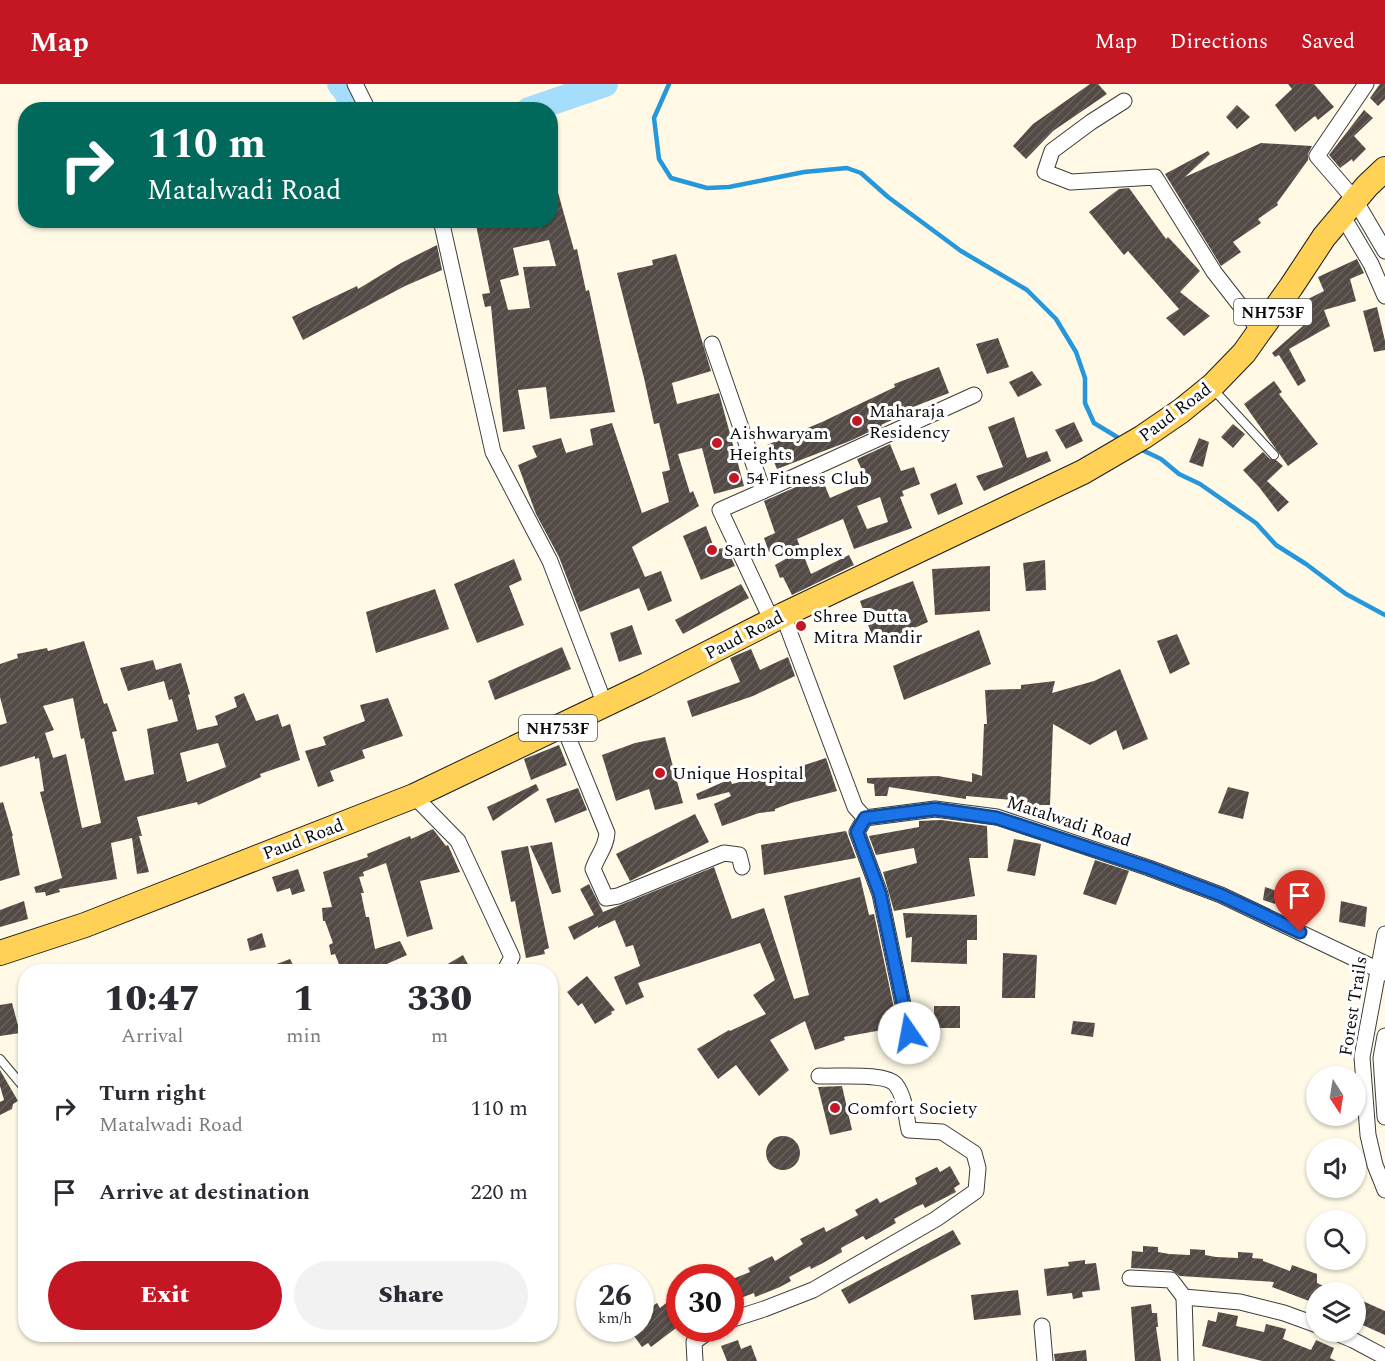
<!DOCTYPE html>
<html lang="en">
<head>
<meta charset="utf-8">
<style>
	:root { --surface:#fff; --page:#f2f2f3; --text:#2b2b33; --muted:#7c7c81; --accent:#c51623 }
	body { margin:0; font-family:Spectral,serif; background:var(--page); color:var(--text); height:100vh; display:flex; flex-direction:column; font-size:22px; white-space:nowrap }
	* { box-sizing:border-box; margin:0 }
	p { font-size:20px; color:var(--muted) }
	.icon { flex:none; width:33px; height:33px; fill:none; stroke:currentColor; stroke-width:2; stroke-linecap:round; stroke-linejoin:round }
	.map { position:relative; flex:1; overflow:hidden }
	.sheet { position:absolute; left:18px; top:880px; width:540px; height:378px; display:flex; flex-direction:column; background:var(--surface); border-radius:24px; box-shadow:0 2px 4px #0004 }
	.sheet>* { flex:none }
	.top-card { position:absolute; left:18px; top:18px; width:540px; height:126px; border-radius:24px; box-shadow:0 2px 4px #0004; background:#00695c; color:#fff; overflow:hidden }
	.needle { width:39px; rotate:168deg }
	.buttons { position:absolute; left:1306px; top:982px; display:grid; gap:12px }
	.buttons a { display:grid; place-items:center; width:60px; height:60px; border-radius:50%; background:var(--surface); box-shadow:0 2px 4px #0004; font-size:30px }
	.speed { position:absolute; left:576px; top:1180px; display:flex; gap:12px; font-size:30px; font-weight:700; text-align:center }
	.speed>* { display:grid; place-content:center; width:78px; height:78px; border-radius:50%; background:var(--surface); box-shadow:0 2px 4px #0004; line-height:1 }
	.speed small { font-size:15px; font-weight:400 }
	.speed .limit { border:9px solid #d22; background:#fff; color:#111 }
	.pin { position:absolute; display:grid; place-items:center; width:51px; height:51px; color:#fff; margin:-62px -26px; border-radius:50% 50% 50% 0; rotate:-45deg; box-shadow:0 0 6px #0007 }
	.pin .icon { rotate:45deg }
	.me { position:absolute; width:66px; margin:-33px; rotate:348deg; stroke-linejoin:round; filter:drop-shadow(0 0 4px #0008) }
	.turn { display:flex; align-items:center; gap:21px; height:126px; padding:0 30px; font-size:27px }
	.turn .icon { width:78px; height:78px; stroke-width:2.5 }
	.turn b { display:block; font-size:42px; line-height:51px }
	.eta { display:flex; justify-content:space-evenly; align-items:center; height:102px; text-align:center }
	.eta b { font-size:36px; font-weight:800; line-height:42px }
	.button { display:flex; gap:12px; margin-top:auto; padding:12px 30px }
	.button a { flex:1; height:69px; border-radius:36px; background:var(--accent); color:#fff; font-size:24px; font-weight:800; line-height:69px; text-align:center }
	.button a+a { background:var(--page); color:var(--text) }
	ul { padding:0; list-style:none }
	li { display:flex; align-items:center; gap:18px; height:84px; padding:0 30px }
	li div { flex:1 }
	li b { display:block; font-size:22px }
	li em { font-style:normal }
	header { display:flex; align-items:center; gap:36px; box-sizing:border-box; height:84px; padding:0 30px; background:var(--accent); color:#fff }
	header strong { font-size:28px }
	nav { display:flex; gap:33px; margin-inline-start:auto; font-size:21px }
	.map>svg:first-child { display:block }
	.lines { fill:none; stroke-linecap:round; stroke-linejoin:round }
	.stream { stroke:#2597da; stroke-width:4.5 }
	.river { stroke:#a5defc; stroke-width:26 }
	.building { fill:url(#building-hatch); fill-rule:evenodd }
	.service-casing { stroke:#3d3d3d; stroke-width:10 }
	.minor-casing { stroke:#3d3d3d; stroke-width:17 }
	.primary-casing { stroke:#1b1b1b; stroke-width:26 }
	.service { stroke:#fff; stroke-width:8 }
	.minor { stroke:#fff; stroke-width:15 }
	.primary { stroke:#ffd156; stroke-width:24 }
	.route-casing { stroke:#114b97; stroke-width:15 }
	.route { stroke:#1a73e8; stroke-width:10 }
	.poi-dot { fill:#c51623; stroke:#fff; stroke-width:2 }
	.labels { text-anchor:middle; stroke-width:6; stroke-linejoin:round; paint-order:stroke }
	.shield { fill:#fff; stroke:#545454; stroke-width:1.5 }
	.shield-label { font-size:16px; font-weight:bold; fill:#0a0a0a }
	.poi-label { font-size:18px; fill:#0a0a0a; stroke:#fff; text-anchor:start }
	.street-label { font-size:18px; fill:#0a0a0a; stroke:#fff }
</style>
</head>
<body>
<header>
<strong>Map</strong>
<nav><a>Map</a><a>Directions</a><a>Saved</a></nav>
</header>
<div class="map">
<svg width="1385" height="1277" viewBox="0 0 1385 1277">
	<defs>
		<pattern id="building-hatch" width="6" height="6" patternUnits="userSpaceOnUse" patternTransform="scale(1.5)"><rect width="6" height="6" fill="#534a45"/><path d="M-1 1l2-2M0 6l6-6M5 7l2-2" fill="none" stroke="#67605c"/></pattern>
	</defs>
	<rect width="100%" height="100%" fill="#fff9e6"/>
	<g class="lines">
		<g class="stream">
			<polyline points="669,0 654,34 659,75 671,94 707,104 729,103 804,88 847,84 861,89 888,113 961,167 1027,206 1056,235 1076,268 1085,294 1085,319 1094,339 1122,356"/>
			<polyline points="1140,365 1161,375 1179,390 1200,400 1256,439 1276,461 1306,480 1346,510 1385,531"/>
		</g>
		<g class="river">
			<polyline points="340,0 346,7 355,26"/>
			<polyline points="529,26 605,0"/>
		</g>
	</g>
	<g class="building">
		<polygon points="1090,0 1098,0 1107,10 1053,47 1026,75 1013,62 1033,40"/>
		<polygon points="1288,0 1314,0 1334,23 1318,36 1315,32 1295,48 1275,21 1292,5"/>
		<polygon points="1380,0 1385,0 1385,15 1378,22 1370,14"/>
		<polygon points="1237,21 1250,33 1237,45 1226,33"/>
		<polygon points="1364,26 1373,34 1354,52 1366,65 1353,78 1352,75 1340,84 1329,71"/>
		<polygon points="1261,59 1312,62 1308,70 1308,76 1277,119 1278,121 1258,135 1261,139 1233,158 1241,168 1221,182 1165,90 1208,67 1210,70 1185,93"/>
		<path d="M554,94L574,166L577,165L586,207L589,206L615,328L550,335L546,303L518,306L525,345L503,348L491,222L485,223L482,210L490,209L475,136H550V95ZM549,156L556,182L523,183L530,224L508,226L500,196L519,191L513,164Z"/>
		<polygon points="1129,104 1166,155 1168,153 1200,187 1180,208 1210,232 1184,252 1166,234 1179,225 1128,167 1124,171 1089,128 1119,105"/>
		<polygon points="437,161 442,186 405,202 303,256 292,233 357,202 358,205 401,179"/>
		<polygon points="676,170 711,287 672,299 677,320 719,309 744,402 714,410 702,364 678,370 690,409 693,407 699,422 632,463 645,493 661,487 672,517 648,527 639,504 580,528 559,473 536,430 518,381 537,373 532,362 561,354 566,369 593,361 590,345 612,339 642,429 669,418 662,388 670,386 659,339 654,340 644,294 617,189 653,181 652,176"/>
		<polygon points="1357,175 1364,189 1350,195 1356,217 1324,226 1330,242 1289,265 1306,297 1298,302 1279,271 1275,273 1272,269 1304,241 1294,224 1296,221 1324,207 1318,193"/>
		<polygon points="1377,223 1385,257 1385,266 1374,268 1363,227"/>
		<polygon points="998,254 1009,283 987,290 976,260"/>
		<polygon points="939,283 949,309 890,332 892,336 881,341 882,342 850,357 777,385 767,361 822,338 895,303 894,300"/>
		<polygon points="1032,287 1042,301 1018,313 1009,298"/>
		<polygon points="1274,297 1282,308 1279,310 1318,360 1288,382 1244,320"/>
		<polygon points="1014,333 1027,374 1047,367 1051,377 984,407 976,392 1003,383 988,343"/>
		<polygon points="1074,338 1083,357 1066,365 1055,346"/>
		<polygon points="1233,340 1245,350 1233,364 1221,353"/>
		<polygon points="1199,354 1209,358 1203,383 1189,378"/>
		<path d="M890,360L901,387L914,383L920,400L902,407L904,412L900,413L912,444L854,465L843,435L797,455L811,490L849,471L854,481L792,511L783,493L780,494L775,481L789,473L784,462L769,468L764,454L775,449L764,417L821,392L830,414L867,398L857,375ZM880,413L888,438L867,445L857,422Z"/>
		<polygon points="1263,368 1270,375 1276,376 1283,382 1267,397 1289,418 1278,428 1259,403 1243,386"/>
		<polygon points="956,399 963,420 938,431 930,410"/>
		<polygon points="706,442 715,466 726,463 735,482 701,496 683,452"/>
		<polygon points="514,475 522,496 509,502 524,541 477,559 454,500"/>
		<polygon points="1045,476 1046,506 1026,507 1023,479"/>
		<polygon points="990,482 990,527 935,531 932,485"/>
		<polygon points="913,497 928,538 875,561 860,517"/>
		<polygon points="741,500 749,514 683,550 675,536"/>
		<polygon points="435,505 449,545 376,569 366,528"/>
		<polygon points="632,541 642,570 619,578 610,549"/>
		<polygon points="979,546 991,580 904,616 893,582"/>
		<polygon points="1177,550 1190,580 1170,590 1157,557"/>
		<path d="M84,557L104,620L107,619L117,647L112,648L125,697L154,690L147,645L178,637L172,615L169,616L164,597L128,607L120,584L153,576L156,586L181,579L190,610L188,611L197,646L218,641L215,632L237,623L234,613L244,609L256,637L278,630L282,643L290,640L300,676L260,690L261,693L198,721L197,718L137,733L142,752H139L149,788L137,790L132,754L111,759L117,795L59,805L60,808L46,812L45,808L36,809L34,803L62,794L40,708L44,707L39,674L35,675V672L0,683V641L7,639L0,613V580L18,574L17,570L47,564L48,567ZM73,614L81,655L84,654L101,739L82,744L66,670L53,674L45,649L54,646L43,622ZM218,659L226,683L187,698L180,669Z"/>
		<polygon points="562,563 571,585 495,616 488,597"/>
		<polygon points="751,565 760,586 788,573 795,592 753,612 692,633 687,617 740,598 730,574"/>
		<polygon points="1120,585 1148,655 1123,666 1116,646 1090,661 1053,640 1050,721 1023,721 1023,717 966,712 966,715 889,703 887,712 875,712 874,700 867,699 867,694 938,692 972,698 972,689 982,692 984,640 987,640 985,606 1021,605 1021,601 1055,597 1052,609 1094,597"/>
		<polygon points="388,614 403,652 362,666 365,674 330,687 334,697 318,703 305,667 326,661 323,653 365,637 360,621"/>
		<polygon points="665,653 683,719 655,726 649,705 616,717 602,671 635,659"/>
		<polygon points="559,661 567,681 531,696 524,675"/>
		<polygon points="826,674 837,707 791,719 775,725 775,727 759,729 722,742 714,720 731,712 729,708 698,716 696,710 730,695 732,700 764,692 765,694"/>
		<polygon points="536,700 539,706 493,737 487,723"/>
		<polygon points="1228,703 1249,708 1243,735 1218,729"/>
		<polygon points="578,704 587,726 555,739 546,715"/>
		<polygon points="3,718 13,752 12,752 20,791 0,797 0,719"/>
		<polygon points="695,730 709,758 630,797 616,770"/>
		<polygon points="941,736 987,742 988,774 969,774 975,812 894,827 883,788 917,779 914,764 876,771 869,752 919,743 919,737"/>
		<polygon points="433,745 446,762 448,761 460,788 420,797 433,845 407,853 386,779 363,788 364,792 359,793 364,809 361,809 366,833 369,833 375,865 400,857 407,871 369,888 342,888 335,870 331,871 329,861 333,859 325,837 323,837 322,824 332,823 323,788 368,773 367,770 410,752 411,755"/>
		<polygon points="846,747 856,774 764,791 761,761"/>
		<polygon points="1014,755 1041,760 1035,792 1007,787"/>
		<polygon points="552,758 561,808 552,810 530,762"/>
		<polygon points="528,762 549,864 544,866 545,870 526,874 515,817 511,818 501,767"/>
		<polygon points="1095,776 1129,787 1116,821 1083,810"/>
		<polygon points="714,783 732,835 764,824 794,915 809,911 784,812 860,793 869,831 874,830 898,943 844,953 845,956 815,966 805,937 770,956 789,986 759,1012 736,981 718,995 697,965 729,946 730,947 766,930 753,911 775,896 760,859 638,899 644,913 626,921 614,893 640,882 633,861 626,863 615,836 598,844 598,842 574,856 568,843 594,831 580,805 589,800 603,828"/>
		<polygon points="298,785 305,807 292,811 290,804 277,808 272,793"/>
		<polygon points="1265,803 1280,808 1275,820 1263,816"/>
		<polygon points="24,817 28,835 0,843 0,826"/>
		<polygon points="1341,817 1367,823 1365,843 1339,838"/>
		<polygon points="903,829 977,831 977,856 967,856 967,880 911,878 912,853 906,854"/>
		<polygon points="262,849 266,863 250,867 247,855"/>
		<polygon points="1003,869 1037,871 1035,914 1002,914"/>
		<polygon points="463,871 472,888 434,888"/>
		<polygon points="290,875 297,888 259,888 258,887"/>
		<polygon points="587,892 615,926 611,928 612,930 595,940 582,919 578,922 567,908"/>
		<polygon points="12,919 20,949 0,952 0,921"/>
		<rect x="934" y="922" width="26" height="22"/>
		<polygon points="1073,937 1095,939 1093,953 1071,950"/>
		<polygon points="0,986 18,1017 13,1020 12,1025 0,1031 0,1018 4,1016 0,1002"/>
		<polygon points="842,1002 852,1046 830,1051 818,1003"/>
		<circle cx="783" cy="1069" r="17"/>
		<polygon points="950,1082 960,1100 954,1104 956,1108 925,1124 923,1120 916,1123 894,1135 896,1139 877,1150 866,1156 863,1152 841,1164 842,1168 823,1179 811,1185 810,1182 789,1193 791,1197 780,1203 755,1213 754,1209 730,1218 730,1196 750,1188 748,1184 772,1172 775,1177 803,1160 800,1155 824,1143 826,1148 858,1131 855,1126 877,1114 880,1119 917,1100 915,1094 937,1083 940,1088"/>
		<polygon points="953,1146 961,1160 849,1220 841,1206"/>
		<polygon points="1143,1162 1158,1163 1158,1168 1169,1170 1190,1171 1190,1165 1205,1166 1205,1171 1216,1173 1238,1174 1238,1168 1253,1169 1252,1174 1263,1175 1263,1177 1290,1187 1292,1181 1317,1190 1317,1199 1340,1209 1317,1209 1317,1220 1272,1203 1274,1198 1180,1192 1171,1186 1131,1184 1132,1167 1143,1168"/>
		<polygon points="1085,1176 1085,1180 1096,1179 1100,1206 1082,1208 1083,1213 1073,1215 1072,1209 1047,1212 1044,1185 1069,1182 1068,1178"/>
		<polygon points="1018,1206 1021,1231 974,1236 971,1211"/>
		<polygon points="1356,1214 1385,1227 1385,1251 1356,1238"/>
		<polygon points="670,1216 680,1229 680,1241 651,1263 648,1259 642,1263 629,1245 640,1245 640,1231 657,1219 660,1224"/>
		<polygon points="1151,1220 1152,1229 1157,1229 1158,1243 1156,1243 1161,1277 1135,1277 1131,1223"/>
		<polygon points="1218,1228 1238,1232 1236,1242 1264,1248 1266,1240 1286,1245 1283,1255 1311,1266 1316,1256 1334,1264 1330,1274 1336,1277 1262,1277 1202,1262 1208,1236 1216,1238"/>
		<polygon points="738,1256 741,1265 751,1261 757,1277 727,1277 721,1262"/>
		<polygon points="1086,1266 1087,1277 1055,1277 1054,1270"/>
	</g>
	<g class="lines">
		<defs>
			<g id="service">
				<polyline points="1212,304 1274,371"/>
				<polyline points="0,975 26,1006"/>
			</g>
			<g id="minor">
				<polyline points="355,0 368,26"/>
				<polyline points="1366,0 1317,72 1355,116 1385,167"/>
				<polyline points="1124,17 1091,38 1052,67 1045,88 1071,98 1155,93 1214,188 1260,247"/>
				<polyline points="1342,131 1371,180 1385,212"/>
				<polyline points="441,136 493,368 550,477 605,621"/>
				<polyline points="712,260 763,407 720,426 772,537"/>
				<polyline points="763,407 974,311"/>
				<polyline points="783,531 855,723 865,734 935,725 997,733 1149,784 1221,811 1385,889"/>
				<path d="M563,641L607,749C606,764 598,770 593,785L606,814L618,812L724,769L739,771L742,783"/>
				<polyline points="414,712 458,757 512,873 504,888"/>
				<polyline points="865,734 857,748 880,810 909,949"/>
				<polyline points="1385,850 1362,973 1368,1051 1375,1081 1385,1106"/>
				<polyline points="1385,952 1381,974 1385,1033"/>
				<polyline points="1130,1194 1171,1196 1184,1213 1240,1218 1284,1229 1317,1241"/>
				<polyline points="1184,1213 1186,1277"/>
				<path d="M730,1236L764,1225L813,1206L936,1135L976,1107L978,1084L974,1069L942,1048L909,1046C906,1032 905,1013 896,1001C887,988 836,993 819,992"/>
				<polyline points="1042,1242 1045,1277"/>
				<polyline points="1334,1248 1353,1256 1385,1273"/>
				<polyline points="695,1277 694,1258 712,1245"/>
			</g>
			<polyline id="primary" points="0,869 85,841 414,712 646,601 783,531 1083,388 1143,353 1181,327 1213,301 1244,269 1291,203 1324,153 1367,102 1385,85"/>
		</defs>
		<use href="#service" class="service-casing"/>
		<use href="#minor" class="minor-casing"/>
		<use href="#primary" class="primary-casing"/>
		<use href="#service" class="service"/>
		<use href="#minor" class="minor"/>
		<use href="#primary" class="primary"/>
	</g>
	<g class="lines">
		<defs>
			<polyline id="route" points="909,949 880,810 857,748 865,734 935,725 997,734 1149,784 1221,811 1300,848"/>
		</defs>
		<use href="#route" class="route-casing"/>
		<use href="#route" class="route"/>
	</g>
	<g class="poi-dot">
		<circle cx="857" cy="337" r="6"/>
		<circle cx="717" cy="359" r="6"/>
		<circle cx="734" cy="394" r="6"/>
		<circle cx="712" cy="466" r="6"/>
		<circle cx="801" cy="542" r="6"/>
		<circle cx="660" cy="689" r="6"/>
		<circle cx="835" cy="1024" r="6"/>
	</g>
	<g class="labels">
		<g class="shield">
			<rect x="1234" y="215" width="78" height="26" rx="4.5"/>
			<rect x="519" y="631" width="78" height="26" rx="4.5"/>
		</g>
		<g class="shield-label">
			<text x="1273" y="234">NH753F</text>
			<text x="558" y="650">NH753F</text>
		</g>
		<g class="poi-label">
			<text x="869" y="333">Maharaja<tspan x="869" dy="21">Residency</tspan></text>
			<text x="729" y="355">Aishwaryam<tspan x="729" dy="21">Heights</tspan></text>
			<text x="746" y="400">54 Fitness Club</text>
			<text x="724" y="472">Sarth Complex</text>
			<text x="813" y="538">Shree Dutta<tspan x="813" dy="21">Mitra Mandir</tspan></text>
			<text x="672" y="695">Unique Hospital</text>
			<text x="847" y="1030">Comfort Society</text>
		</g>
		<g class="street-label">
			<text transform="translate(1175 328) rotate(-37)" y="6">Paud Road</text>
			<text transform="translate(744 551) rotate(-27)" y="6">Paud Road</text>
			<text transform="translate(1069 737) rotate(18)" y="6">Matalwadi Road</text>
			<text transform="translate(303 755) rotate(-21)" y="6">Paud Road</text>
			<text transform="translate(1353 922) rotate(-81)" y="6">Forest Trails</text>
		</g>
	</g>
</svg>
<div class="buttons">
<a><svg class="needle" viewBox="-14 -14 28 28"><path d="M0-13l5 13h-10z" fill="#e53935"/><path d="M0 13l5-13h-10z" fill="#7c7c81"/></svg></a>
<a><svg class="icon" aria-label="sound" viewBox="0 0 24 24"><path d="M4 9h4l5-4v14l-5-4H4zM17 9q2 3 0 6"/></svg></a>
<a><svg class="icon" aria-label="search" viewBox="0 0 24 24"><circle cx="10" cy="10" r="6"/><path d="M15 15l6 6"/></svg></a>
<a><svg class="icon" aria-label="layers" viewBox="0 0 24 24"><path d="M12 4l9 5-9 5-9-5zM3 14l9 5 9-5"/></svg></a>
</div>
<div class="speed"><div>26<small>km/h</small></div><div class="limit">30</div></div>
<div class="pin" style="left:1300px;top:848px;background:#d93025"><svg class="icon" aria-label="arrive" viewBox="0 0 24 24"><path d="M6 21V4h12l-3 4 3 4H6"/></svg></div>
<svg class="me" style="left:909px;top:949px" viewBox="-20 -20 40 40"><circle r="19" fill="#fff"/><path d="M0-13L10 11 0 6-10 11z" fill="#1a73e8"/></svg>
<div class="top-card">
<div class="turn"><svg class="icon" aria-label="right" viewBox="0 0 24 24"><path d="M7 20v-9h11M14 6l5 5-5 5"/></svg><div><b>110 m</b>Matalwadi Road</div></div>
</div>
<section class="sheet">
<div class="eta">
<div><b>10:47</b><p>Arrival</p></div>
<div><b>1</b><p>min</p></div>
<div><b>330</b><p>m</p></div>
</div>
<ul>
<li><svg class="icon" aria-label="right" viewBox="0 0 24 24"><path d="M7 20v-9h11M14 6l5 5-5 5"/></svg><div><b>Turn right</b><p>Matalwadi Road</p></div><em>110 m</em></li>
<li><svg class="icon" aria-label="arrive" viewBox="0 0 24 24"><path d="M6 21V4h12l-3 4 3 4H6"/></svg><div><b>Arrive at destination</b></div><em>220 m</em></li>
</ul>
<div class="button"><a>Exit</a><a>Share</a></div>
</section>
</div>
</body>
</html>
